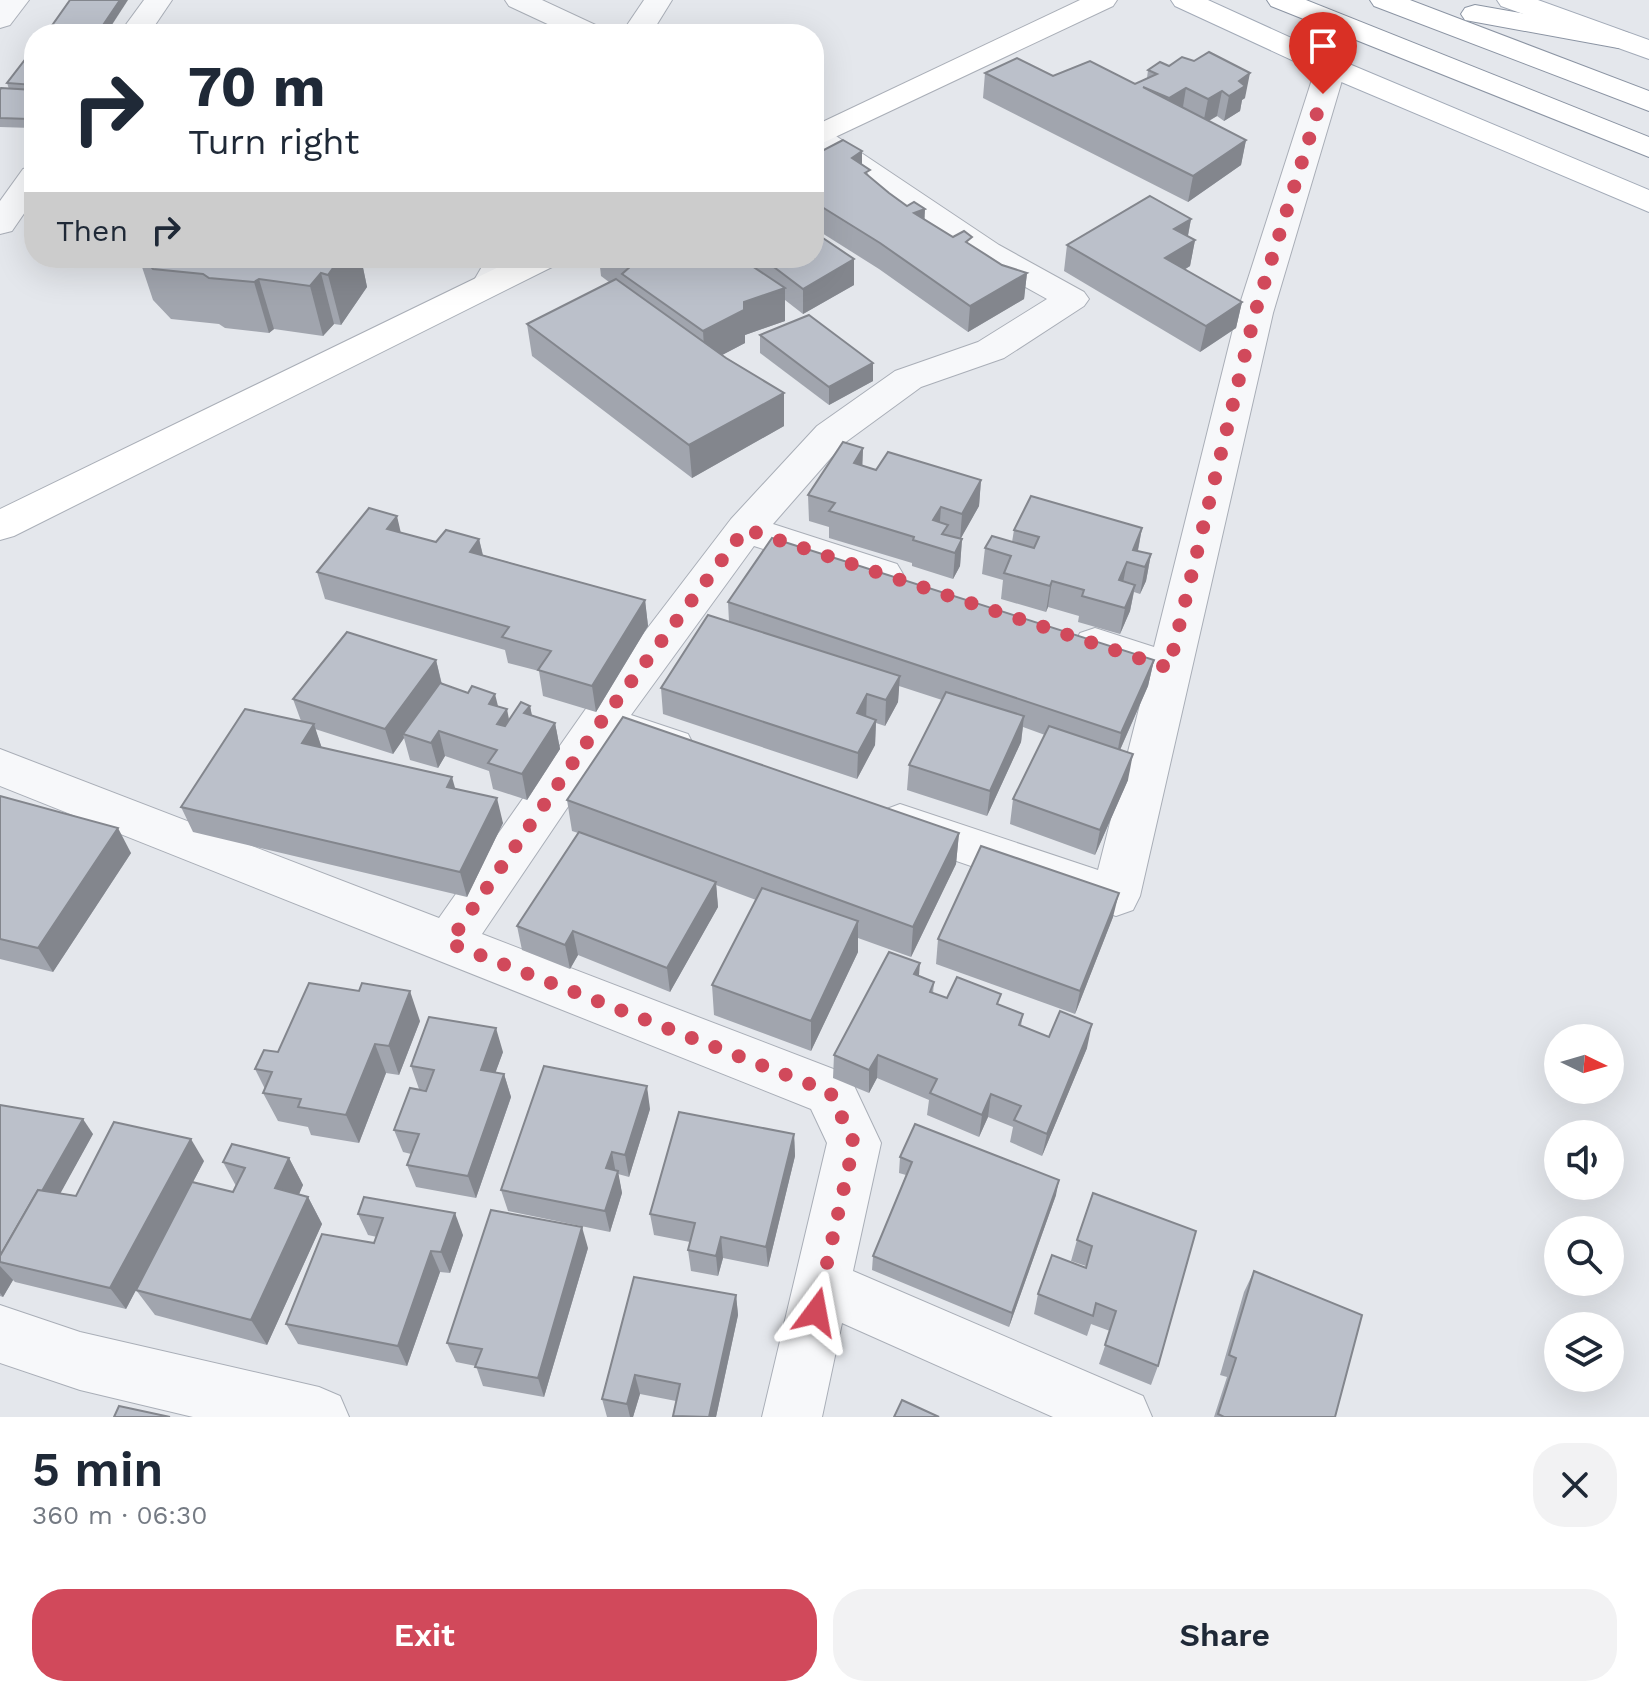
<!DOCTYPE html>
<html lang="en">
<head>
<meta charset="utf-8">
<style>
	:root { --surface:#fff; --page:#f2f2f3; --text:#1f2937; --muted:#747a83; --accent:#d1495b }
	body { margin:0; font-family:"Work Sans",sans-serif; background:var(--page); color:var(--text); height:100vh; display:flex; flex-direction:column; font-size:30px; white-space:nowrap }
	* { box-sizing:border-box; margin:0 }
	p { font-size:26px; color:var(--muted) }
	.icon { flex:none; width:44px; height:44px; fill:none; stroke:currentColor; stroke-width:2; stroke-linecap:round; stroke-linejoin:round }
	.map { position:relative; height:1417px; overflow:hidden }
	.drawer { display:flex; flex-direction:column; background:var(--surface); flex:1 }
	.drawer>* { flex:none }
	.banner { position:absolute; left:24px; top:24px; width:800px; height:244px; border-radius:32px; box-shadow:0 8px 32px #0002; background:#fff; color:var(--text); overflow:hidden }
	.needle { width:52px; rotate:95deg }
	.tools { position:absolute; left:1544px; top:1024px; display:grid; gap:16px }
	.tools a { display:grid; place-items:center; width:80px; height:80px; border-radius:50%; background:var(--surface); box-shadow:0 8px 32px #0002; font-size:40px }
	.pin { position:absolute; display:grid; place-items:center; width:68px; height:68px; color:#fff; margin:-82px -34px; border-radius:50% 50% 50% 0; rotate:-45deg; box-shadow:0 0 8px #0007 }
	.pin .icon { rotate:45deg }
	.me { position:absolute; width:88px; margin:-44px; rotate:13deg; stroke-linejoin:round; filter:drop-shadow(0 0 6px #0008) }
	.turn { display:flex; align-items:center; gap:28px; height:168px; padding:0 32px; font-size:36px }
	.turn .icon { width:104px; height:104px; stroke-width:2.5 }
	.turn b { display:block; font-size:56px; line-height:68px }
	.then { display:flex; align-items:center; height:76px; padding:0 32px; background:#0003; gap:16px; font-size:30px }
	.round { display:grid; place-items:center; flex:none; width:84px; height:84px; border-radius:32px; background:var(--page) }
	.headline { display:flex; align-items:center; justify-content:space-between; height:136px; padding:0 32px }
	h1 { font-size:48px; font-weight:600; line-height:60px }
	.button { display:flex; gap:16px; margin-top:auto; padding:16px 32px }
	.button a { flex:1; height:92px; border-radius:32px; background:var(--accent); color:#fff; font-size:32px; font-weight:600; line-height:92px; text-align:center }
	.button a+a { background:var(--page); color:var(--text) }
	.map>svg:first-child { display:block }
	.lines { fill:none; stroke-linecap:round; stroke-linejoin:round }
	.street-casing { stroke:#a9aeb7; stroke-width:2 }
	.secondary-casing { stroke:#a9aeb7; stroke-width:2 }
	.primary-casing { stroke:#a3abb8; stroke-width:2 }
	.highway-casing { stroke:#8b94a3; stroke-width:2 }
	.street { fill:#f7f8fa; fill-rule:evenodd }
	.secondary { fill:#fff; fill-rule:evenodd }
	.primary { fill:#fff; fill-rule:evenodd }
	.highway { fill:#fff; fill-rule:evenodd }
	.wall { fill:#a1a5ae }
	.shaded-wall { fill:#83868d }
	.building { fill:#bbc0ca; stroke:#83868d; stroke-width:2 }
	.route { stroke:#d1495b; stroke-width:14; stroke-dasharray:0 25.2 }
</style>
</head>
<body>
<div class="map">
<svg width="1649" height="1417" viewBox="0 0 1649 1417">
	<rect width="100%" height="100%" fill="#e4e7ec"/>
	<g class="lines">
		<defs>
			<g id="street">
				<polygon points="0,0 29,0 10,25 0,28"/>
				<polygon points="144,0 172,0 149,34 119,34"/>
				<polygon points="505,0 542,0 602,28 607,34 569,34 509,6"/>
				<polygon points="644,0 672,0 651,34 621,34"/>
				<polygon points="1331,58 1342,61 1346,67 1273,313 1140,896 1133,910 1116,916 884,836 877,823 884,810 900,804 1098,870 1147,677 1080,655 1074,644 1080,633 1095,628 1154,647 1237,313 1316,67 1320,61"/>
				<polygon points="814,128 827,130 999,245 1084,292 1089,299 1084,306 1004,358 921,387 843,444 773,524 897,564 903,574 897,584 882,588 754,546 631,715 688,734 694,746 688,758 672,763 611,743 482,934 849,1075 881,1143 853,1271 1143,1396 1152,1417 1053,1417 842,1323 822,1417 762,1417 827,1143 811,1109 0,786 0,749 439,918 585,710 731,519 817,426 895,371 978,342 1047,299 975,259 814,150"/>
				<polygon points="34,166 34,199 12,231 0,234 0,201 23,169"/>
				<polygon points="487,258 521,258 502,289 490,292 478,289 473,282"/>
				<polygon points="0,1305 80,1332 319,1387 340,1396 349,1417 193,1417 80,1390 0,1363"/>
			</g>
			<g id="secondary">
				<polygon points="1080,0 1117,0 1113,6 814,147 814,126"/>
				<polygon points="517,258 561,258 556,265 14,536 0,540 0,509"/>
			</g>
			<g id="primary">
				<polygon points="1171,0 1208,0 1342,61 1649,190 1649,212 1320,73 1175,6"/>
				<polygon points="1497,0 1538,0 1649,40 1649,59 1501,6"/>
			</g>
			<g id="highway">
				<polygon points="1267,0 1306,0 1649,137 1649,157 1271,6"/>
				<polygon points="1370,0 1410,0 1649,91 1649,111 1374,6"/>
				<polygon points="1475,5 1618,30 1628,33 1633,39 1628,45 1618,48 1465,20 1461,14 1465,8"/>
			</g>
		</defs>
		<use href="#street" class="street-casing"/>
		<use href="#secondary" class="secondary-casing"/>
		<use href="#primary" class="primary-casing"/>
		<use href="#highway" class="highway-casing"/>
		<use href="#street" class="street"/>
		<use href="#secondary" class="secondary"/>
		<use href="#primary" class="primary"/>
		<use href="#highway" class="highway"/>
	</g>
	<g class="wall">
		<polygon points="34,48 34,126 32,128 0,127 0,90 9,89 7,83"/>
		<polygon points="1148,70 1245,98 1242,100 1240,111 1224,121 1217,116 1209,121 1246,140 1241,165 1188,202 983,98 985,73 1053,76 1135,84 1147,78"/>
		<polygon points="814,155 862,165 870,177 889,193 924,220 953,237 971,246 1002,265 1027,273 1024,299 968,332 879,269 814,228"/>
		<polygon points="1191,219 1188,236 1195,240 1190,266 1184,270 1242,302 1236,328 1200,352 1064,271 1067,245"/>
		<polygon points="139,258 361,258 367,287 341,325 334,324 323,336 274,329 269,333 225,328 219,324 171,319 153,300"/>
		<polygon points="599,258 814,258 854,285 803,314 785,300 785,321 745,335 745,343 722,355 784,393 784,426 692,478 532,356 527,324 609,282 601,276"/>
		<polygon points="760,335 873,363 873,381 829,405 760,353"/>
		<polygon points="863,448 862,466 876,470 981,480 979,506 960,539 962,539 960,566 953,579 912,566 912,563 829,538 829,527 809,521 808,495"/>
		<polygon points="1142,528 1138,551 1151,554 1146,581 1140,594 1134,592 1130,611 1120,634 1078,622 1079,616 1048,607 1046,612 1001,599 1003,580 982,574 985,548 1012,542 1014,530"/>
		<polygon points="401,533 436,542 479,539 483,555 645,600 648,626 596,712 543,696 539,671 508,663 505,650 325,599 317,572"/>
		<polygon points="728,602 1154,660 1148,686 1120,750 1128,780 1095,855 1010,824 1013,799 1045,735 1023,727 1021,742 987,816 907,790 909,765 942,700 899,686 898,702 885,726 876,723 875,745 857,779 663,714 661,688 729,622"/>
		<polygon points="436,660 442,684 498,706 509,720 530,706 532,716 555,723 560,749 527,800 493,789 489,771 445,756 438,768 410,760 404,738 393,754 315,729 322,748 455,789 503,823 467,897 193,832 181,807 301,721 293,699"/>
		<polygon points="0,796 131,853 53,972 0,959"/>
		<polygon points="567,800 959,833 956,864 911,957 858,938 858,952 811,1051 714,1015 712,985 756,900 716,885 718,907 670,992 578,955 570,969 522,950 517,926 578,833 572,831"/>
		<polygon points="1113,917 1075,1014 936,964 938,939"/>
		<polygon points="919,976 934,982 933,994 947,998 1000,1005 1023,1014 1021,1026 1049,1037 1087,1048 1042,1156 1010,1142 1013,1127 988,1117 979,1137 927,1115 929,1100 877,1078 869,1093 833,1078 834,1055"/>
		<polygon points="420,1021 399,1075 386,1073 359,1143 311,1135 308,1127 278,1121 263,1093 265,1089 255,1069 278,1052"/>
		<polygon points="503,1052 495,1073 504,1074 511,1097 476,1198 416,1187 407,1165 411,1154 403,1152 394,1130 426,1090 419,1089 411,1066"/>
		<polygon points="0,1105 93,1134 60,1193 76,1196 204,1161 193,1182 233,1192 236,1186 223,1162 289,1158 303,1185 299,1194 308,1197 322,1224 267,1345 155,1315 136,1290 126,1309 15,1282 13,1280 3,1297 0,1296"/>
		<polygon points="650,1109 629,1177 618,1174 622,1193 610,1232 508,1211 501,1190"/>
		<polygon points="794,1134 795,1156 768,1267 723,1258 718,1276 691,1271 688,1250 690,1242 654,1235 650,1214"/>
		<polygon points="900,1157 1056,1195 1009,1327 872,1270 873,1256 906,1175 899,1173"/>
		<polygon points="1093,1193 1158,1366 1151,1385 1099,1364 1110,1331 1091,1324 1087,1336 1034,1314 1038,1294 1086,1268 1086,1266 1071,1261 1077,1240"/>
		<polygon points="364,1197 463,1235 450,1273 440,1272 407,1366 298,1344 286,1324 374,1243 377,1237 368,1235 358,1214"/>
		<polygon points="588,1248 544,1397 483,1386 476,1366 456,1362 447,1343"/>
		<polygon points="1254,1271 1335,1417 1214,1417 1227,1377 1220,1375 1244,1292"/>
		<polygon points="736,1295 738,1315 716,1417 673,1417 676,1401 640,1394 633,1417 607,1417 602,1399"/>
	</g>
	<g class="shaded-wall">
		<polygon points="120,0 128,0 106,34 97,34"/>
		<polygon points="1250,73 1245,98 1242,100 1240,111 1224,121 1229,96 1239,81"/>
		<polygon points="1186,88 1182,113 1165,123 1169,98"/>
		<polygon points="1222,91 1217,116 1203,124 1208,99"/>
		<polygon points="34,112 34,126 32,128 29,119"/>
		<polygon points="1246,140 1241,165 1188,202 1193,176"/>
		<polygon points="862,151 862,176 852,158"/>
		<polygon points="925,209 924,235 914,213"/>
		<polygon points="1191,219 1186,245 1174,229"/>
		<polygon points="1195,240 1190,266 1160,284 1165,258"/>
		<polygon points="340,258 361,258 367,287 341,325 328,275"/>
		<polygon points="854,259 854,285 803,314 803,289"/>
		<polygon points="321,273 334,324 323,336 310,286"/>
		<polygon points="1027,273 1024,299 968,332 970,306"/>
		<polygon points="259,279 274,329 269,333 254,282"/>
		<polygon points="785,288 785,321 745,335 745,343 705,364 703,331 744,302"/>
		<polygon points="1242,302 1236,328 1200,352 1206,326"/>
		<polygon points="873,363 873,381 829,405 829,387"/>
		<polygon points="784,393 784,426 692,478 689,445"/>
		<polygon points="863,448 862,474 854,463"/>
		<polygon points="981,480 979,506 960,540 962,514"/>
		<polygon points="941,507 939,534 931,546 933,520"/>
		<polygon points="397,516 403,542 387,529"/>
		<polygon points="1142,528 1137,554 1133,550"/>
		<polygon points="479,539 485,565 470,552"/>
		<polygon points="962,539 960,566 953,579 955,553"/>
		<polygon points="1151,554 1146,581 1140,594 1145,567"/>
		<polygon points="1127,562 1122,588 1114,606 1119,580"/>
		<polygon points="1052,581 1048,607 1046,612 1050,586"/>
		<polygon points="1135,585 1130,611 1120,634 1125,608"/>
		<polygon points="645,600 648,626 596,712 592,686"/>
		<polygon points="436,660 442,686 403,734 404,738 393,754 385,729"/>
		<polygon points="1154,660 1148,686 1116,759 1121,733"/>
		<polygon points="900,676 898,702 885,726 886,700"/>
		<polygon points="495,694 501,718 507,709 512,735 502,749 489,704"/>
		<polygon points="867,694 866,720 857,713"/>
		<polygon points="530,706 535,731 524,713"/>
		<polygon points="1024,716 1021,742 987,816 990,791"/>
		<polygon points="876,720 875,745 857,779 858,753"/>
		<polygon points="555,723 560,749 527,800 522,774"/>
		<polygon points="314,724 322,749 302,743"/>
		<polygon points="439,731 445,756 438,768 431,743"/>
		<polygon points="1133,754 1128,780 1095,855 1100,830"/>
		<polygon points="452,777 459,802 447,787"/>
		<polygon points="497,798 503,823 467,897 460,872"/>
		<polygon points="118,828 131,853 53,972 38,948"/>
		<polygon points="959,833 956,864 911,957 913,927"/>
		<polygon points="716,882 718,907 670,992 667,968"/>
		<polygon points="1119,893 1113,917 1075,1014 1080,991"/>
		<polygon points="858,921 858,952 811,1051 811,1021"/>
		<polygon points="573,931 578,955 570,969 565,945"/>
		<polygon points="920,963 918,987 914,974"/>
		<polygon points="410,991 420,1021 399,1075 389,1046"/>
		<polygon points="1092,1024 1087,1048 1042,1156 1047,1134"/>
		<polygon points="496,1028 503,1052 488,1093 481,1070"/>
		<polygon points="375,1044 386,1073 359,1143 346,1115"/>
		<polygon points="878,1055 877,1078 869,1093 869,1070"/>
		<polygon points="504,1074 511,1097 476,1198 468,1176"/>
		<polygon points="647,1086 650,1109 629,1177 625,1155"/>
		<polygon points="991,1094 988,1117 979,1137 982,1115"/>
		<polygon points="83,1119 93,1134 20,1267 2,1263"/>
		<polygon points="794,1134 795,1156 768,1267 766,1247"/>
		<polygon points="191,1139 204,1161 126,1309 110,1288"/>
		<polygon points="612,1152 616,1174 606,1168"/>
		<polygon points="289,1158 303,1185 290,1215 275,1188"/>
		<polygon points="618,1171 622,1193 610,1232 605,1211"/>
		<polygon points="1059,1180 1056,1195 1009,1327 1012,1313"/>
		<polygon points="308,1197 322,1224 267,1345 251,1320"/>
		<polygon points="455,1213 463,1235 450,1273 441,1252"/>
		<polygon points="582,1227 588,1248 544,1397 538,1378"/>
		<polygon points="721,1237 723,1258 718,1276 716,1256"/>
		<polygon points="431,1251 440,1272 407,1366 398,1346"/>
		<polygon points="0,1266 13,1280 3,1297 0,1293"/>
		<polygon points="736,1295 738,1315 716,1417 709,1417"/>
		<polygon points="635,1375 640,1394 633,1417 630,1417 627,1404"/>
	</g>
	<g class="building">
		<polygon points="70,0 120,0 97,34 46,34"/>
		<polygon points="34,48 34,85 7,83"/>
		<polygon points="1209,52 1250,73 1239,81 1245,86 1229,96 1222,91 1208,99 1186,88 1169,98 1143,87 1246,140 1193,176 985,73 1017,58 1053,76 1090,61 1135,84 1157,74 1148,70 1160,62 1169,66 1182,57 1194,61"/>
		<polygon points="1,88 34,90 34,112 29,119 0,118 0,90"/>
		<polygon points="843,140 862,151 852,158 870,170 865,173 889,193 907,206 914,202 925,209 914,213 953,237 964,231 972,237 966,242 1002,265 1027,273 970,306 880,243 814,202 814,155"/>
		<polygon points="1150,196 1191,219 1174,229 1195,240 1165,258 1242,302 1206,326 1067,245"/>
		<polygon points="814,232 854,259 803,289 762,258 814,258"/>
		<polygon points="144,258 340,258 328,275 321,273 310,286 259,279 254,282 209,278 203,274 153,269"/>
		<polygon points="614,258 740,258 785,288 744,302 744,310 703,331 622,274 632,265"/>
		<polygon points="616,279 726,358 784,393 689,445 527,324"/>
		<polygon points="809,315 873,363 829,387 760,335"/>
		<polygon points="843,442 863,448 854,463 876,470 888,452 981,480 962,514 941,507 933,520 948,525 942,534 962,539 955,553 913,540 914,537 829,511 835,503 808,495"/>
		<polygon points="1031,496 1142,528 1133,550 1151,554 1145,567 1127,562 1119,580 1135,585 1125,608 1082,596 1084,590 1052,581 1050,586 1004,573 1011,556 985,548 992,536 1034,548 1039,537 1014,530"/>
		<polygon points="369,508 397,516 387,529 436,542 446,530 479,539 470,552 645,600 592,686 538,670 551,651 502,637 509,627 317,572"/>
		<polygon points="772,538 1154,660 1121,733 728,602"/>
		<polygon points="708,615 900,676 886,700 867,694 857,713 876,720 858,753 661,688"/>
		<polygon points="347,632 436,660 385,729 293,699"/>
		<polygon points="440,683 468,693 472,686 495,694 489,704 507,709 497,724 505,726 521,702 530,706 524,713 555,723 522,774 488,763 497,750 439,731 431,743 403,734"/>
		<polygon points="946,692 1024,716 990,791 909,765"/>
		<polygon points="245,709 314,724 302,743 452,777 447,787 497,798 460,872 181,807"/>
		<polygon points="623,717 959,833 913,927 567,800"/>
		<polygon points="1049,726 1133,754 1100,830 1013,799"/>
		<polygon points="0,796 118,828 38,948 0,939"/>
		<polygon points="579,832 716,882 667,968 573,931 565,945 517,926"/>
		<polygon points="981,846 1119,893 1080,991 938,939"/>
		<polygon points="762,888 858,921 811,1021 712,985"/>
		<polygon points="889,952 920,963 914,974 934,982 930,992 947,998 957,977 1001,994 997,1004 1023,1014 1019,1025 1049,1037 1060,1011 1092,1024 1047,1134 1014,1120 1021,1106 991,1094 982,1115 930,1093 937,1079 878,1055 869,1070 834,1055"/>
		<polygon points="309,983 359,991 362,983 410,991 389,1046 375,1044 346,1115 298,1107 301,1099 263,1093 272,1072 255,1069 264,1050 278,1052"/>
		<polygon points="429,1017 496,1028 481,1070 504,1074 468,1176 407,1165 419,1134 394,1130 410,1088 426,1091 434,1070 411,1066"/>
		<polygon points="544,1066 647,1086 625,1155 612,1152 606,1168 618,1171 605,1211 501,1190"/>
		<polygon points="0,1105 83,1119 42,1191 38,1190 0,1256"/>
		<polygon points="679,1112 794,1134 766,1247 721,1237 716,1256 688,1250 695,1223 650,1214"/>
		<polygon points="114,1122 191,1139 110,1288 0,1262 0,1256 38,1190 76,1196"/>
		<polygon points="915,1124 1059,1180 1012,1313 873,1256 912,1162 900,1157"/>
		<polygon points="232,1144 289,1158 275,1188 308,1197 251,1320 136,1290 192,1182 233,1192 245,1168 223,1162"/>
		<polygon points="1093,1193 1196,1231 1158,1366 1105,1345 1116,1311 1096,1303 1093,1316 1038,1294 1052,1255 1086,1268 1092,1246 1077,1240"/>
		<polygon points="364,1197 455,1213 441,1252 431,1251 398,1346 286,1324 322,1234 374,1243 383,1218 358,1214"/>
		<polygon points="491,1210 582,1227 538,1378 475,1367 482,1349 447,1343"/>
		<polygon points="1254,1271 1362,1315 1335,1417 1224,1417 1218,1414 1236,1358 1229,1355"/>
		<polygon points="634,1277 736,1295 709,1417 673,1416 680,1384 635,1375 627,1404 602,1399"/>
		<polygon points="902,1400 939,1417 894,1417"/>
		<polygon points="119,1406 170,1417 114,1417"/>
	</g>
	<g class="lines">
		<polyline class="route" points="816,1312 854,1143 830,1092 449,943 601,722 745,529 1169,668 1255,313 1323,94"/>
	</g>
</svg>
<div class="tools">
<a><svg class="needle" viewBox="-14 -14 28 28"><path d="M0-13l5 13h-10z" fill="#e53935"/><path d="M0 13l5-13h-10z" fill="#747a83"/></svg></a>
<a><svg class="icon" aria-label="sound" viewBox="0 0 24 24"><path d="M4 9h4l5-4v14l-5-4H4zM17 9q2 3 0 6"/></svg></a>
<a><svg class="icon" aria-label="search" viewBox="0 0 24 24"><circle cx="10" cy="10" r="6"/><path d="M15 15l6 6"/></svg></a>
<a><svg class="icon" aria-label="layers" viewBox="0 0 24 24"><path d="M12 4l9 5-9 5-9-5zM3 14l9 5 9-5"/></svg></a>
</div>
<div class="pin" style="left:1323px;top:94px;background:#d93025"><svg class="icon" aria-label="arrive" viewBox="0 0 24 24"><path d="M6 21V4h12l-3 4 3 4H6"/></svg></div>
<svg class="me" style="left:816px;top:1312px" viewBox="-20 -20 40 40"><path d="M0-17L14 15 0 8-14 15z" fill="#d1495b" stroke="#fff" stroke-width="4"/></svg>
<div class="banner">
<div class="turn"><svg class="icon" aria-label="right" viewBox="0 0 24 24"><path d="M7 20v-9h11M14 6l5 5-5 5"/></svg><div><b>70 m</b>Turn right</div></div>
<div class="then">Then<svg class="icon" aria-label="right" viewBox="0 0 24 24"><path d="M7 20v-9h11M14 6l5 5-5 5"/></svg></div>
</div>
</div>
<section class="drawer">
<div class="headline"><div><h1>5 min</h1><p>360 m · 06:30</p></div><a class="round"><svg class="icon" aria-label="close" viewBox="0 0 24 24"><path d="M6 6l12 12M18 6L6 18"/></svg></a></div>
<div class="button"><a>Exit</a><a>Share</a></div>
</section>
</body>
</html>
